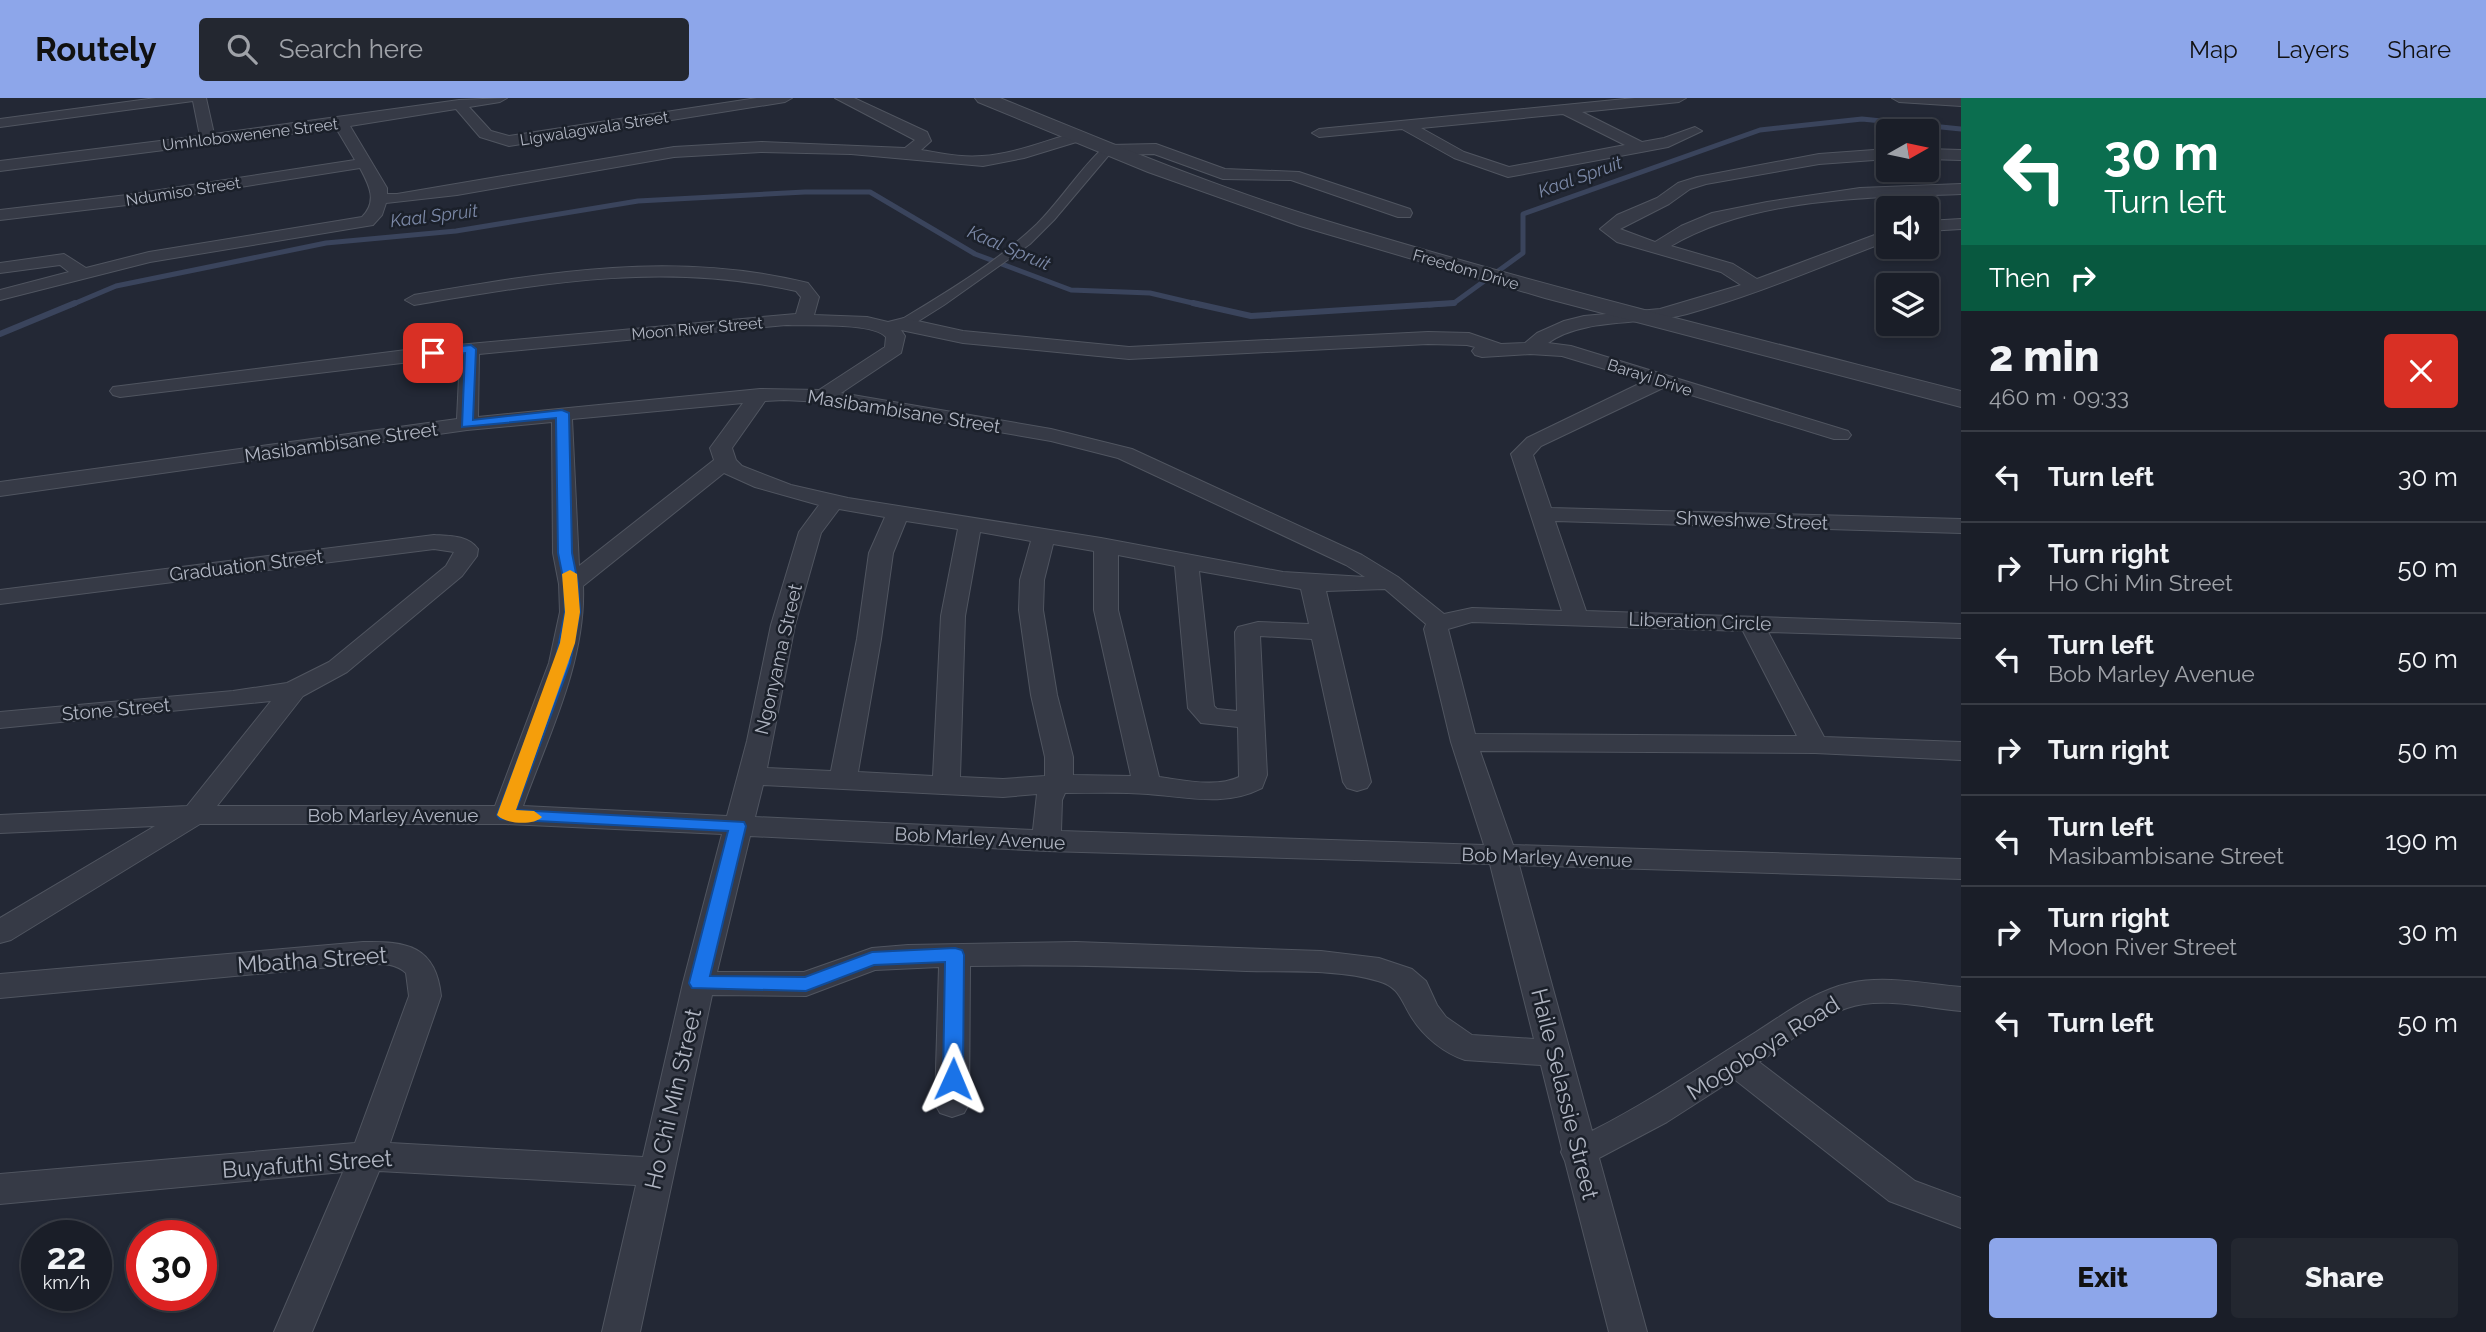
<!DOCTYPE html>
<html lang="en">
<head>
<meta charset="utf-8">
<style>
	:root { --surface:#1a1e28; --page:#232730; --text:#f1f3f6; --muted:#9fa2a8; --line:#383c45; --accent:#8da6ea }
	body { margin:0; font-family:Raleway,sans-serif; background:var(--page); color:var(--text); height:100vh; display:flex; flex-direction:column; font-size:26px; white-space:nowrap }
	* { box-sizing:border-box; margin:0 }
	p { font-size:23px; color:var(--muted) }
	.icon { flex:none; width:38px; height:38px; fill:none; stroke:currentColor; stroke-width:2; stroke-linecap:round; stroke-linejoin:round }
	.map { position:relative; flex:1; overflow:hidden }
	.drawer { display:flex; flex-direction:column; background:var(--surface); width:525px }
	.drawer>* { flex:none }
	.guide { background:#0b6e4f; color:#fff; overflow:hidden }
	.needle { width:46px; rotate:81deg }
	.controls { position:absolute; left:1876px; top:21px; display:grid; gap:14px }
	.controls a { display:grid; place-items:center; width:63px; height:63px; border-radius:7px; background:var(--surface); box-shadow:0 4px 10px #0003,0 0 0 2px var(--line); font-size:35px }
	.speed { position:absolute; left:21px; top:1122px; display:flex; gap:14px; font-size:35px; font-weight:700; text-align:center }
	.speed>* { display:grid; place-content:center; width:91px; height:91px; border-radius:50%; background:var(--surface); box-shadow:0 4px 10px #0003,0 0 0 2px var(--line); line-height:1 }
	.speed small { font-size:18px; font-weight:400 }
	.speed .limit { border:10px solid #d22; background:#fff; color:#111 }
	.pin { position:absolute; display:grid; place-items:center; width:60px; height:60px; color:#fff; margin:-30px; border-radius:14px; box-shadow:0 4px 10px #0006 }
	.me { position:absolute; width:77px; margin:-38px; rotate:1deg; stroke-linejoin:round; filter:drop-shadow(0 0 5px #0008) }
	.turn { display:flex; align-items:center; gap:24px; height:147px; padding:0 28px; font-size:32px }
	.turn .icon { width:91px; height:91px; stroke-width:2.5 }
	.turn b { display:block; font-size:49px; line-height:60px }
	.then { display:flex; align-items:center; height:66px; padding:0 28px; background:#0003; gap:14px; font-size:26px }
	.round { display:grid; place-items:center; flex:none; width:74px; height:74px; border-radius:7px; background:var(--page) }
	.headline { display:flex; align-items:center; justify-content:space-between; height:119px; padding:0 28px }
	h1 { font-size:42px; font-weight:800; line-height:52px }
	.button { display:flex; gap:14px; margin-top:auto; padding:14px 28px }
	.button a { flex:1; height:80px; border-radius:7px; background:var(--accent); color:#111; font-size:28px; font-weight:800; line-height:80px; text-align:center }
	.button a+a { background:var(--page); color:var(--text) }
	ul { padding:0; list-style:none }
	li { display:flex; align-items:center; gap:21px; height:91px; padding:0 28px; border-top:2px solid var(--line) }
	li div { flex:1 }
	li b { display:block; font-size:26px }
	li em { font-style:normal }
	header { display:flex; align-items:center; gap:42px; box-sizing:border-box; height:98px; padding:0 35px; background:var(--accent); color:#111 }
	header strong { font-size:33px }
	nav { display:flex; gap:38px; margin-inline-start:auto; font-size:24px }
	.search { width:490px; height:63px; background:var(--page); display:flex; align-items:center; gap:18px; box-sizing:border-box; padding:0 24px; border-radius:7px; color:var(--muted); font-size:26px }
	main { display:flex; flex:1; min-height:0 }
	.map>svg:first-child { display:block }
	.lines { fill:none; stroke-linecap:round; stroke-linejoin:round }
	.stream-far1 { stroke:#3a445c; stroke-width:5 }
	.stream { stroke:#3a445c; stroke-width:6 }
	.pedestrian-casing { stroke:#505560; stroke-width:2 }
	.minor-casing { stroke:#505560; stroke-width:2 }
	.tertiary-casing { stroke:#505560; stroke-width:2 }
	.pedestrian { fill:#363a46; fill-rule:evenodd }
	.minor { fill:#363a46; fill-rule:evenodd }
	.tertiary { fill:#363a46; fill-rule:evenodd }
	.route { fill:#1a73e8; stroke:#114b97; stroke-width:2 }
	.slow { fill:#f59e0b }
	.labels { text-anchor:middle; stroke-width:5; stroke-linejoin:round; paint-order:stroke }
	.far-street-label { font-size:16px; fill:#b0b5c2; stroke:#1b202a }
	.far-water-label { font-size:18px; font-style:italic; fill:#7c89a7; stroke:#1b202a }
	.street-label { font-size:19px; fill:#b0b5c2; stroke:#1b202a }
	.near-street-label { font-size:23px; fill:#b0b5c2; stroke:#1b202a }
</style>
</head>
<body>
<header>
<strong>Routely</strong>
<div class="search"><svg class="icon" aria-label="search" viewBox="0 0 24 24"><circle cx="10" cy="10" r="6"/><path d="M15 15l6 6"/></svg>Search here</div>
<nav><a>Map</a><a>Layers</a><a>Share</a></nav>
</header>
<main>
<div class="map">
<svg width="1961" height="1234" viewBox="0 0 1961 1234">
	<rect width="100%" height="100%" fill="#232835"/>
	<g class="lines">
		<g class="stream-far1">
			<polyline points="71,207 116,188 326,145 456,133 638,103 805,94 870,94 975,156 1071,192 1150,195 1201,207"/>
			<polyline points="1429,207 1454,205 1523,155 1523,116 1760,32 1862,21 1961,31"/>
		</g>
		<g class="stream">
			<polyline points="1193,205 1251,218 1454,205"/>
			<polyline points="0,236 75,205"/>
		</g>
		<defs>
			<path id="pedestrian" d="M1104,49L1114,51L1054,122L1030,146L944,207L909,229H899V223C947,194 996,165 1037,126C1061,102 1079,72 1104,49Z"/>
			<g id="minor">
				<path d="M156,0H206L214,36L459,2L507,0L500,4L469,9L491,33L509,38L757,0H792L785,4L509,48L480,39L456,11L350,28L387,90V96H397L674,49L761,44L905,50L915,42L835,0H854L927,34L931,43L921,52C941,55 961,60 982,58C1015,56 1046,42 1078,34L1086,39L1083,42L1024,60L983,68L851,56L761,54L674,59L457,97L386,105L382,117L373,127L150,164L0,202V192L69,174L60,167L0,175V165L64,156L86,170L149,154L362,119C378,103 369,87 360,70L127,107L0,122V112L127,97L355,62L336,30L0,73V63L200,38L193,3L0,29V21Z"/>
				<path d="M1635,0H1686L1679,4L1582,14L1642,44L1664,40L1695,29L1702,33L1668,49L1508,79L1454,60L1402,31L1319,39L1312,35L1319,31ZM1563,16L1625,47L1509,69L1464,54L1421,30Z"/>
				<polygon points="1892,0 1961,0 1961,8 1899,4"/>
				<polygon points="1156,46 1225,71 1299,74 1410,111 1412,115 1410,119 1398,119 1291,82 1223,81 1154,56 1110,57 1102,52 1110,47"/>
				<path d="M1888,51V61L1819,66L1706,86L1690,91L1669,106L1620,131L1655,144L1681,128L1712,115L1767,104L1860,90L1961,86V96C1867,100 1754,99 1671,148L1733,166L1757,181L1888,132V143C1822,168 1756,197 1687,216C1643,228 1584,219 1548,245L1571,248L1848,333L1851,337L1848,341H1834L1665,289L1541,348L1533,357L1551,410L1961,421V435L1555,423L1586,513L1961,526V540L1768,534L1824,639L1961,644V662L1815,655L1480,653L1513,747L1961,761V781L1519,767L1592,1033C1649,1004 1702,968 1756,934C1786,915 1814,893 1850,885C1886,877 1925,886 1961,889V913C1925,910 1882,898 1847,910C1816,920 1787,946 1759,964L1915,1083L1961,1100V1130L1889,1103L1734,981L1667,1024L1599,1060L1647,1234H1609L1565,1063L1561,1054L1562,1051L1541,967L1465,962C1444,955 1424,939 1412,920C1401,903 1400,889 1378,883C1339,871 1287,874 1246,873C1154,869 1063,866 970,868L969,1006L964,1015L952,1019L940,1015L935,1006L939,869L875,872L806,898L712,897L640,1234H602L636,1087L379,1073L312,1234H274L343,1074L0,1106V1076L355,1045L409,898L406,875C394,864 379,866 363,866L0,900V876L363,844C407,843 436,848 441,898L390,1045L643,1059L683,885L722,736L506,726H200L11,842L0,845V820L155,728L0,735V717L187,708L271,603L0,630V614L233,593L287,585L329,564L446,468L454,454L434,451L0,506V492L434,437C449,438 468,437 478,451L477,458L462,478L347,574L303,598L217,708H495L549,565L560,514L559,486L553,455L552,324L467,332L0,398V384L457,321L460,258L120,299L113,297L110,293L113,289L414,251L796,216L801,199L796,193C663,163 545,185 414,207L405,202L414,197C548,174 674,152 808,185L819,199L814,217L867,219L888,224L904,220L963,233L1129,249L1428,234L1469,235L1501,246L1525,245L1537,235L1564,223L1584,218L1660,211L1741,187L1721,174L1617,144L1600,131L1617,117L1657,100L1678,85L1697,79L1819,56ZM786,227C808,228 872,224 886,239L885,249L819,292L760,291L478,319L479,256ZM901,232L963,245L1129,261L1428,246L1467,247L1475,249L1472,253L1475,257L1482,259L1530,256L1562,258L1645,283L1527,340L1511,356L1562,513L1472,510L1444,516L1398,479L1362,457L1132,351L1051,331L841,295L901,255L905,238ZM784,302L823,304L1051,343L1118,360L1346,467L1365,479L1283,474L1101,440L848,400L791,387L742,368L736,362L732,350L765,303ZM743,305L710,350L714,362L579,468L572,321ZM724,375L755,389L819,407L799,434L771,527L747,643L727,718L523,708C548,638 586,564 583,488ZM839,411L885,419L869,455L857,541L831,673L767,670L795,527L821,435ZM906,423L958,431L941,518L933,678L858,674L881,541L893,455ZM980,434L1031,443L1020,482L1019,512L1031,597L1045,659V678L1003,681L960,679L965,518ZM1053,446L1094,453V512L1131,678L1073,677V659L1057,597L1043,512L1044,482ZM1118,457L1175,468L1188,610L1201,625L1238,629L1239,679C1216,690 1183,682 1159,679L1118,512ZM1199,473L1301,491L1309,526L1258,524L1238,529L1235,534L1237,613L1217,611L1214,608ZM1385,491L1426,526L1424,531L1451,644L1484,747L1061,733L1062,702L1065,695C1093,695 1121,694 1148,696C1188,699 1225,709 1262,690L1267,677L1260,538L1312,541L1343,684L1347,690L1357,693L1367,690L1371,684L1326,493ZM1472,524L1743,533L1797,638L1475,636L1448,531ZM763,687L1003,699L1037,696L1033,732L755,719ZM750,738L1047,753L1490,766L1534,941L1472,937L1446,919L1437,907L1426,883L1412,871L1379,860L1321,853L1076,844L908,847L872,850L804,874H717Z"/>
				<polygon points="1927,51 1961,52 1961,62 1927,61"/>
				<polygon points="1961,121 1961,131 1927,133 1927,123"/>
			</g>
			<path id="tertiary" d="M975,0H1000C1104,42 1209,87 1317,120C1529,185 1746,238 1961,293V309L1545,200L1300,128L1148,74L978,4Z"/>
		</defs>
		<use href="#pedestrian" class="pedestrian-casing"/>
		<use href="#minor" class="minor-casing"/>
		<use href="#tertiary" class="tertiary-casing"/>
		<use href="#pedestrian" class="pedestrian"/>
		<use href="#minor" class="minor"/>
		<use href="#tertiary" class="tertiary"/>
	</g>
	<polygon class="route" points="471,247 476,251 473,322 562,312 569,315 572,455 578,485 580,514 570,565 516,712 744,724 746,728 710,878 805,879 872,854 955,850 962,852 964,857 963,981 960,987 953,989 946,987 943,981 945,864 874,867 806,893 692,890 689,885 728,733 500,721 497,717 555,565 565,514 564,485 558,455 556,320 462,329 465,255 433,258 427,255 433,251"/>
	<path class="slow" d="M570,472L577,476L580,514L575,545L516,712L534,713L542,719C534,728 505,726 497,717L560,545L565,514L562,476Z"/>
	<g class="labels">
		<g class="far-street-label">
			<text transform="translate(594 30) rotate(-9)" y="6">Ligwalagwala Street</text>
			<text transform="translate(250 36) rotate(-7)" y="6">Umhlobowenene Street</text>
			<text transform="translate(183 93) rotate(-9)" y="6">Ndumiso Street</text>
			<text transform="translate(1466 171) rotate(16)" y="6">Freedom Drive</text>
			<text transform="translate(697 230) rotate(-5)" y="6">Moon River Street</text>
			<text transform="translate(1650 279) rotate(18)" y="6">Barayi Drive</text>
		</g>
		<g class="far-water-label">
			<text transform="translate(1580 79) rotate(-20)" y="6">Kaal Spruit</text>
			<text transform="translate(434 118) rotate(-7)" y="6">Kaal Spruit</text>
			<text transform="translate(1009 150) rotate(23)" y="6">Kaal Spruit</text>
		</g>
		<g class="street-label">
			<text transform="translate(904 313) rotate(9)" y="7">Masibambisane Street</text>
			<text transform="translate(341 344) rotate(-8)" y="7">Masibambisane Street</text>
			<text transform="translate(1752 422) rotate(2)" y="7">Shweshwe Street</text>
			<text transform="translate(246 467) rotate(-7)" y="7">Graduation Street</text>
			<text transform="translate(1700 523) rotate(2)" y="7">Liberation Circle</text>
			<text transform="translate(778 561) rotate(-77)" y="7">Ngonyama Street</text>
			<text transform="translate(116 611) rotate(-5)" y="7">Stone Street</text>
			<text x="393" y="724">Bob Marley Avenue</text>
			<text transform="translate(980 740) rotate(3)" y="7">Bob Marley Avenue</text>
			<text transform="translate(1547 759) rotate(2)" y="7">Bob Marley Avenue</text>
		</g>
		<g class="near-street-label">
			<text transform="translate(312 862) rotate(-4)" y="8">Mbatha Street</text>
			<text transform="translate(1763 950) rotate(-32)" y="8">Mogoboya Road</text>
			<text transform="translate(1565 996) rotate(76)" y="8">Haile Selassie Street</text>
			<text transform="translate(673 1001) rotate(-77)" y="8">Ho Chi Min Street</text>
			<text transform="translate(307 1066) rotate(-4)" y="8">Buyafuthi Street</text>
		</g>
	</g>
</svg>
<div class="controls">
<a><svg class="needle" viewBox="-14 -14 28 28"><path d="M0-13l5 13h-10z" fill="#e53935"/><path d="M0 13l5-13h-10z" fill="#9fa2a8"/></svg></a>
<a><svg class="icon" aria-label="sound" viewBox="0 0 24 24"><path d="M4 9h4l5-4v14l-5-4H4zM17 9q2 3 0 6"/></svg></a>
<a><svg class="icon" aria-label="layers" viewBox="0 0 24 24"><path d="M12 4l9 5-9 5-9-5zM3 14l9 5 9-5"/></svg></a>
</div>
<div class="speed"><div>22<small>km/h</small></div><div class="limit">30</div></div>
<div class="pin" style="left:433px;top:255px;background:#d93025"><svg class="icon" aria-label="arrive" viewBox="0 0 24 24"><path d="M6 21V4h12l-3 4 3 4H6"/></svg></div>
<svg class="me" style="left:953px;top:981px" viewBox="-20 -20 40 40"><path d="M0-17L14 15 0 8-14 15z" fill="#1a73e8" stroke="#fff" stroke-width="4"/></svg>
</div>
<section class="drawer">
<div class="guide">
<div class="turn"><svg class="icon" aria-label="left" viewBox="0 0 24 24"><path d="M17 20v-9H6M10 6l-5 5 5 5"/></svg><div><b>30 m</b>Turn left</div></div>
<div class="then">Then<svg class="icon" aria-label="right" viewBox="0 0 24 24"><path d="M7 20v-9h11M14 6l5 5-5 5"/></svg></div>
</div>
<div class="headline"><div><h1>2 min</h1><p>460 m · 09:33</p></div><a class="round" style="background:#d93025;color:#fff"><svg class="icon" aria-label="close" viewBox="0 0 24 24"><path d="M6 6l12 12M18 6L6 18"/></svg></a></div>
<ul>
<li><svg class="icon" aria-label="left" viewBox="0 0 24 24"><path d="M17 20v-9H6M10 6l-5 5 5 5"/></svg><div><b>Turn left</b></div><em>30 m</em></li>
<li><svg class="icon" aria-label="right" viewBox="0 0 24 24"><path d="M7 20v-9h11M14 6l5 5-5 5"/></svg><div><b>Turn right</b><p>Ho Chi Min Street</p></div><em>50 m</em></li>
<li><svg class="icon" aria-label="left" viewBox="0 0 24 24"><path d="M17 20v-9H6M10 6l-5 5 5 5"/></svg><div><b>Turn left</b><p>Bob Marley Avenue</p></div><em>50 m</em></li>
<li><svg class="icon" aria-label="right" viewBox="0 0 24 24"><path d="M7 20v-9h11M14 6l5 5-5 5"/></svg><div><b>Turn right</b></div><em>50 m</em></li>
<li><svg class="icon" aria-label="left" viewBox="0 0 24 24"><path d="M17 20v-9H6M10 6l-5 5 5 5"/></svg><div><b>Turn left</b><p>Masibambisane Street</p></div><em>190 m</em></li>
<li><svg class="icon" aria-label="right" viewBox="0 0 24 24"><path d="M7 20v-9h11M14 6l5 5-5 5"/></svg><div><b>Turn right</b><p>Moon River Street</p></div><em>30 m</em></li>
<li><svg class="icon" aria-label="left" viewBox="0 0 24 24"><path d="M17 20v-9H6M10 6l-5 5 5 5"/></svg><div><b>Turn left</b></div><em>50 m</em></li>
</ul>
<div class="button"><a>Exit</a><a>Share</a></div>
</section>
</main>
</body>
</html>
